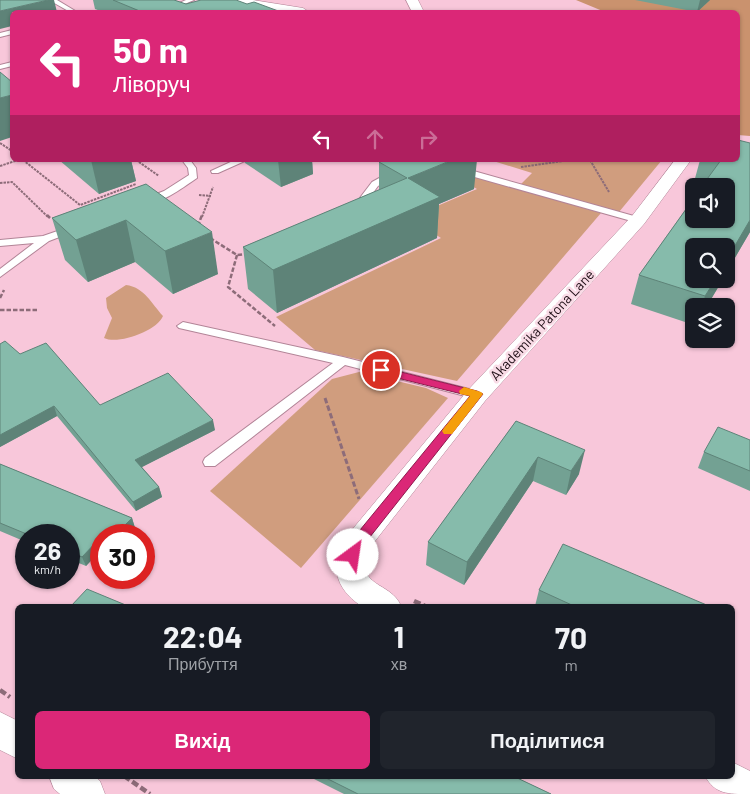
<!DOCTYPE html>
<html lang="uk">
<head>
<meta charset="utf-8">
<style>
	:root { --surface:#171b24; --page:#20242c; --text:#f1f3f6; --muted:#9ea1a6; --accent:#db2777 }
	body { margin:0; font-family:Barlow,sans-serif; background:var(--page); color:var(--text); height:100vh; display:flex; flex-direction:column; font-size:19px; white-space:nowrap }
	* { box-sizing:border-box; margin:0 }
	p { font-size:16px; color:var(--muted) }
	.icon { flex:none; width:28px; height:28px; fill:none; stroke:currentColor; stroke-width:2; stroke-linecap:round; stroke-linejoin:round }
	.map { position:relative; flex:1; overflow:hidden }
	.sheet { position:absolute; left:15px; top:604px; width:720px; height:175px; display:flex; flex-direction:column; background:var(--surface); border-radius:8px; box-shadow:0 1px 4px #0004 }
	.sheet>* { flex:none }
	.top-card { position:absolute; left:10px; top:10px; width:730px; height:152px; border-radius:8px; box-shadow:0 1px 4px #0004; background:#db2777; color:#fff; overflow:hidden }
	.controls { position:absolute; left:685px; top:178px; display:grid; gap:10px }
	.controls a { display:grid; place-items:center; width:50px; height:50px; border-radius:8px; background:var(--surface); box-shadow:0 1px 4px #0004; font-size:25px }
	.speed { position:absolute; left:15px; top:524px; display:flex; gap:10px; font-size:25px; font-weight:700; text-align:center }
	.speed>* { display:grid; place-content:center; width:65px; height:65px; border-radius:50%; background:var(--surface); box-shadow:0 1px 4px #0004; line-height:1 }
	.speed small { font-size:12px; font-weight:400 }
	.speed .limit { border:8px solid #d22; background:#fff; color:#111 }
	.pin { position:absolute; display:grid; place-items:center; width:42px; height:42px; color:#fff; margin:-21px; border:2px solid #fff; border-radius:50%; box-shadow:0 1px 5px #0007 }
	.me { position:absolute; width:55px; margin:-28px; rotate:31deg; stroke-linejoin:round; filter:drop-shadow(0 0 4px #0008) }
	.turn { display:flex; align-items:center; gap:18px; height:105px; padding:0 20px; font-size:22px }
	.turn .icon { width:65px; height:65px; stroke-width:2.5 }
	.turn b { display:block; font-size:35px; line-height:42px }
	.lanes { display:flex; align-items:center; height:48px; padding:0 20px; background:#0003; justify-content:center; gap:25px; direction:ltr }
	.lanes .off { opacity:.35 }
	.eta { display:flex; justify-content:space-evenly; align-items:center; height:85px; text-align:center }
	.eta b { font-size:30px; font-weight:700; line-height:35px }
	.action { display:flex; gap:10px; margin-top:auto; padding:10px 20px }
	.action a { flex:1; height:58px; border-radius:8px; background:var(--accent); color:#fff; font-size:20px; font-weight:700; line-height:58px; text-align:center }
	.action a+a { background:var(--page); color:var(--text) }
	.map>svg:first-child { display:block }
	.green { fill:#d09d7e }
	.forest { fill:#ca926e }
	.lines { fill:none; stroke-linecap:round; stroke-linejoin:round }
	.service-casing { stroke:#b28497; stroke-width:2 }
	.minor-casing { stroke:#b28497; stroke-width:1 }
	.path-far3 { stroke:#8d6c79; stroke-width:2; stroke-dasharray:2.5 1; stroke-linecap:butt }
	.path-far2 { stroke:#8d6c79; stroke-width:2.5; stroke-dasharray:4.5 2; stroke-linecap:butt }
	.path-far1 { stroke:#8d6c79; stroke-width:3; stroke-dasharray:5.5 2.5; stroke-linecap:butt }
	.path { stroke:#8d6c79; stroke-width:4.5; stroke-dasharray:7 3; stroke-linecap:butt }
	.service { fill:#fff; fill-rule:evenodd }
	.minor { fill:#fff; fill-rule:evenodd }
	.wall { fill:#73a193 }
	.shaded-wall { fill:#5e8378 }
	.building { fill:#86bbab; stroke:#5e8378 }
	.route { fill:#db2777; stroke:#8e194d }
	.slow { fill:#f59e0b }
	.labels { text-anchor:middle; stroke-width:5; stroke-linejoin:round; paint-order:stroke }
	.street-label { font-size:14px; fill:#1c0c13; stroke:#f9dbe6 }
</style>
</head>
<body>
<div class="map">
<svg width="750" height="794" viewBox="0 0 750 794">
	<rect width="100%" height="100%" fill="#f8c7da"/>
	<g class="green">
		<polygon points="490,160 662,160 619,212 521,184 532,173"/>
		<polygon points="455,171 601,213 457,381 315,350 276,317 441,238 409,218 477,189 449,174"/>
		<path d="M126,285C144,287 152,304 163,316C157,331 118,345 104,338L112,318L107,308L106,298Z"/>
		<polygon points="359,372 426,388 448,398 301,568 210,491 332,379"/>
	</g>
	<polygon class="forest" points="576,0 750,0 750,136 738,135 738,12 605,12"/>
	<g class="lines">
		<defs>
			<g id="service">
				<polygon points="49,0 57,0 77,12 70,12"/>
				<polygon points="186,0 194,0 166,12 159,12"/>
				<polygon points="12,30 12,34 0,37 0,33"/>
				<polygon points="12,62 12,66 0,69 0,65"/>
				<path d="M182,160H190L196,168L197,178C185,186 159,206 144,203V199L164,191L189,175L188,168Z"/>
				<polygon points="235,160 247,160 218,173 212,173 211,171"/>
				<polygon points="412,160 422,160 378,186 361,209 355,209 353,207 372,182"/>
				<polygon points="431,160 443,160 470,170 641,218 643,220 641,222 635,222 464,174"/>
				<polygon points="72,226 75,227 75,231 49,241 0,277 0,269 34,243 0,246 0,240 43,236"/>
				<polygon points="183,322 343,357 477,391 483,395 477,399 345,365 215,466 205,466 203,462 205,458 333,363 179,328 177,326"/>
			</g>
			<g id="minor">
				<polygon points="227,0 253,0 303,8 309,12 285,12 233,3"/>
				<polygon points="406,0 418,0 424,12 412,12"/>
				<path d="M675,160H691L644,224L485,401L368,550C354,588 391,581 401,606H361C333,586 331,566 346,537L469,389L632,216Z"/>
				<polygon points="0,712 18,721 18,759 0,750"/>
				<path d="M732,762L750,771V794C727,794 715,794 705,776H732Z"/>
				<polygon points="49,776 94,776 100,781 105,794 60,794 54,789"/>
			</g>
		</defs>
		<use href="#service" class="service-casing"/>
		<use href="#minor" class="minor-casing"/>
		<g class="path-far3">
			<polyline points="0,143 12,151"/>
			<polyline points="23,160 80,205 136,184"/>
			<polyline points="136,160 159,176"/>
			<polyline points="590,160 609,192"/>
			<polyline points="0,166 18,160"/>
			<polyline points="521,167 570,160"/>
			<polyline points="0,183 12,182 48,217"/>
			<polyline points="199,195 211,196"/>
			<polyline points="202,217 213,187"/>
		</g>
		<g class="path-far2">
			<polyline points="47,215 50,218"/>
			<polyline points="200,226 199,223 202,215"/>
			<polyline points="210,238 237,255 246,254"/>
			<polyline points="237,255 228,287 275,326"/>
			<polyline points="0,298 4,290"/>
			<polyline points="0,310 39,310"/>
		</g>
		<polyline class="path-far1" points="325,398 359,499"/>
		<g class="path">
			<polyline points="414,601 425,606"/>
			<polyline points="0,690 10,697"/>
			<polyline points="124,776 150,794"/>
		</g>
		<use href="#service" class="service"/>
		<use href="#minor" class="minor"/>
	</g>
	<g class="wall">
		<polygon points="93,0 174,0 186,4 247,4 281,12 103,12 95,9"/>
		<polygon points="635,0 710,0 697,12"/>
		<polygon points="59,160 131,160 136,181 99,194"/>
		<polygon points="244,160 312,160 313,174 281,187 245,163"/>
		<polygon points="700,160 738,160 750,232 726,273 726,246 723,279 707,306 694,306 694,325 631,304 639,275 703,185 694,182"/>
		<polygon points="379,162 474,189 439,204 437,238 277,313 248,289 243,247 379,190"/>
		<polygon points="146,184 218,274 173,294 135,262 88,282 65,260 52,218"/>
		<polygon points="0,344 20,354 100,405 215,430 142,467 159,487 162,497 136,511 57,416 0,447"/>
		<polygon points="516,421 579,474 566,495 533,481 464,585 426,565 428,542"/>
		<polygon points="750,440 750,491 698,468 704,452"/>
		<polygon points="0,464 132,518 135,528 128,535 101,535 101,550 86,566 69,559 69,535 26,535 26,542 0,531"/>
		<polygon points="539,590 709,606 535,606"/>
		<polygon points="308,776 513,776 551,794 344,794"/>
	</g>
	<g class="shaded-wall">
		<polygon points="48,0 54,0 57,12 12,12 12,26 0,29 0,11"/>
		<polygon points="700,0 710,0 697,12"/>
		<polygon points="12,95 12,137 0,141 0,98"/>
		<polygon points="91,160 131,160 136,181 99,194"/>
		<polygon points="278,160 312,160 313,174 281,187"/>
		<polygon points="452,160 477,160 474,189 439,204 437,238 277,313 273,270 408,178"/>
		<polygon points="126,220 135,262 88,282 76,240"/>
		<polygon points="750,220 750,232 726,273 726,261"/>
		<polygon points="212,232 218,274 173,294 165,251"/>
		<polygon points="716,279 723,279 707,306 702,306 705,296"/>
		<polygon points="54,406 57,416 0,447 0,435"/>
		<polygon points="213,420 215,430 138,469 135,460"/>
		<polygon points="585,450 579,474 566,495 571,471"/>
		<polygon points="538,457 533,481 464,585 467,562"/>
		<polygon points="159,487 162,497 136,511 133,502"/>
		<polygon points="132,518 135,528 128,535 115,535"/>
		<polygon points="101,537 101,550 86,566 82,557"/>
	</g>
	<g class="building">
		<polygon points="0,0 48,0 0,11"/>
		<polygon points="113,0 174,0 186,4 201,0 236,0 247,4 254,2 281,12 142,12"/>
		<polygon points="0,72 12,82 12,95 0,98"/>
		<polygon points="738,140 750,143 750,220 726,261 726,246 694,246 694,279 716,279 705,296 639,275 694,198 694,219 726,219 726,186 702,186 721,160 738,160"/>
		<polygon points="384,160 452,160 408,178 440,197 273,270 243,247 407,178 379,162"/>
		<polygon points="146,184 212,232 165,251 126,220 76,240 52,218"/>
		<polygon points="5,341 20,354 46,343 100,405 168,373 213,420 135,460 159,487 133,502 54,406 0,435 0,344"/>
		<polygon points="516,421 585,450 571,471 538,457 467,562 428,542"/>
		<polygon points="718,427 750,440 750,471 704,452"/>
		<polygon points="0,464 132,518 115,535 101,535 101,537 82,557 69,551 69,535 29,535 0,523"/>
		<polygon points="563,544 709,606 574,606 539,590"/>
		<polygon points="87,589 128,606 71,606"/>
		<polygon points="322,776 513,776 551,794 358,794"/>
	</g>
	<polygon class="route" points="381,367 477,391 483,394 362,547 358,559 353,560 348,559 346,555 351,541 470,396 377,373 376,370"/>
	<polygon class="slow" points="464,387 481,392 483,394 452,434 444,434 442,431 444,428 470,396 460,394 459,391"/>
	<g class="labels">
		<g class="street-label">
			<text transform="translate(542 325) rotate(-47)" y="5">Akademika Patona Lane</text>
		</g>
	</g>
</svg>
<div class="controls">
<a><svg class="icon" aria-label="sound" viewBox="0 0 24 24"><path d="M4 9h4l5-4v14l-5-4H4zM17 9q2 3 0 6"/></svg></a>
<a><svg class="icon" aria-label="search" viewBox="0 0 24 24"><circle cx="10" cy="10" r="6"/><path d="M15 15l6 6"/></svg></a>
<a><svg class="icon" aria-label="layers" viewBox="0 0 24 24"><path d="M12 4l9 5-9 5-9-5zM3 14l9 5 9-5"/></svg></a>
</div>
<div class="speed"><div>26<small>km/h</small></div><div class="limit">30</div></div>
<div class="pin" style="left:381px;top:370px;background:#d93025"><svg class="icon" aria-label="arrive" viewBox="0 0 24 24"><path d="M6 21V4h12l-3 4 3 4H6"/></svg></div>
<svg class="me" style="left:353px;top:555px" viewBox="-20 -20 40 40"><circle r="19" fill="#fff"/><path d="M0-13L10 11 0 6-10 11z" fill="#db2777"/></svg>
<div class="top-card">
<div class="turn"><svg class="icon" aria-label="left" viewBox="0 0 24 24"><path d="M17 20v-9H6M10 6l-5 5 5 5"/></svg><div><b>50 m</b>Ліворуч</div></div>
<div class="lanes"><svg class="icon" aria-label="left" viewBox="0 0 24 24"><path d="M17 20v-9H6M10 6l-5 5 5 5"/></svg><svg class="icon off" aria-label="ahead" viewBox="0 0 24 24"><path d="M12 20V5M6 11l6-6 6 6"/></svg><svg class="icon off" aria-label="right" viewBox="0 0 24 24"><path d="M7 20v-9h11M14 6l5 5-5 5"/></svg></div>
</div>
<section class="sheet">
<div class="eta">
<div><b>22:04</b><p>Прибуття</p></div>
<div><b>1</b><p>хв</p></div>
<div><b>70</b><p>m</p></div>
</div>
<div class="action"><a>Вихід</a><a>Поділитися</a></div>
</section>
</div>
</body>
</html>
